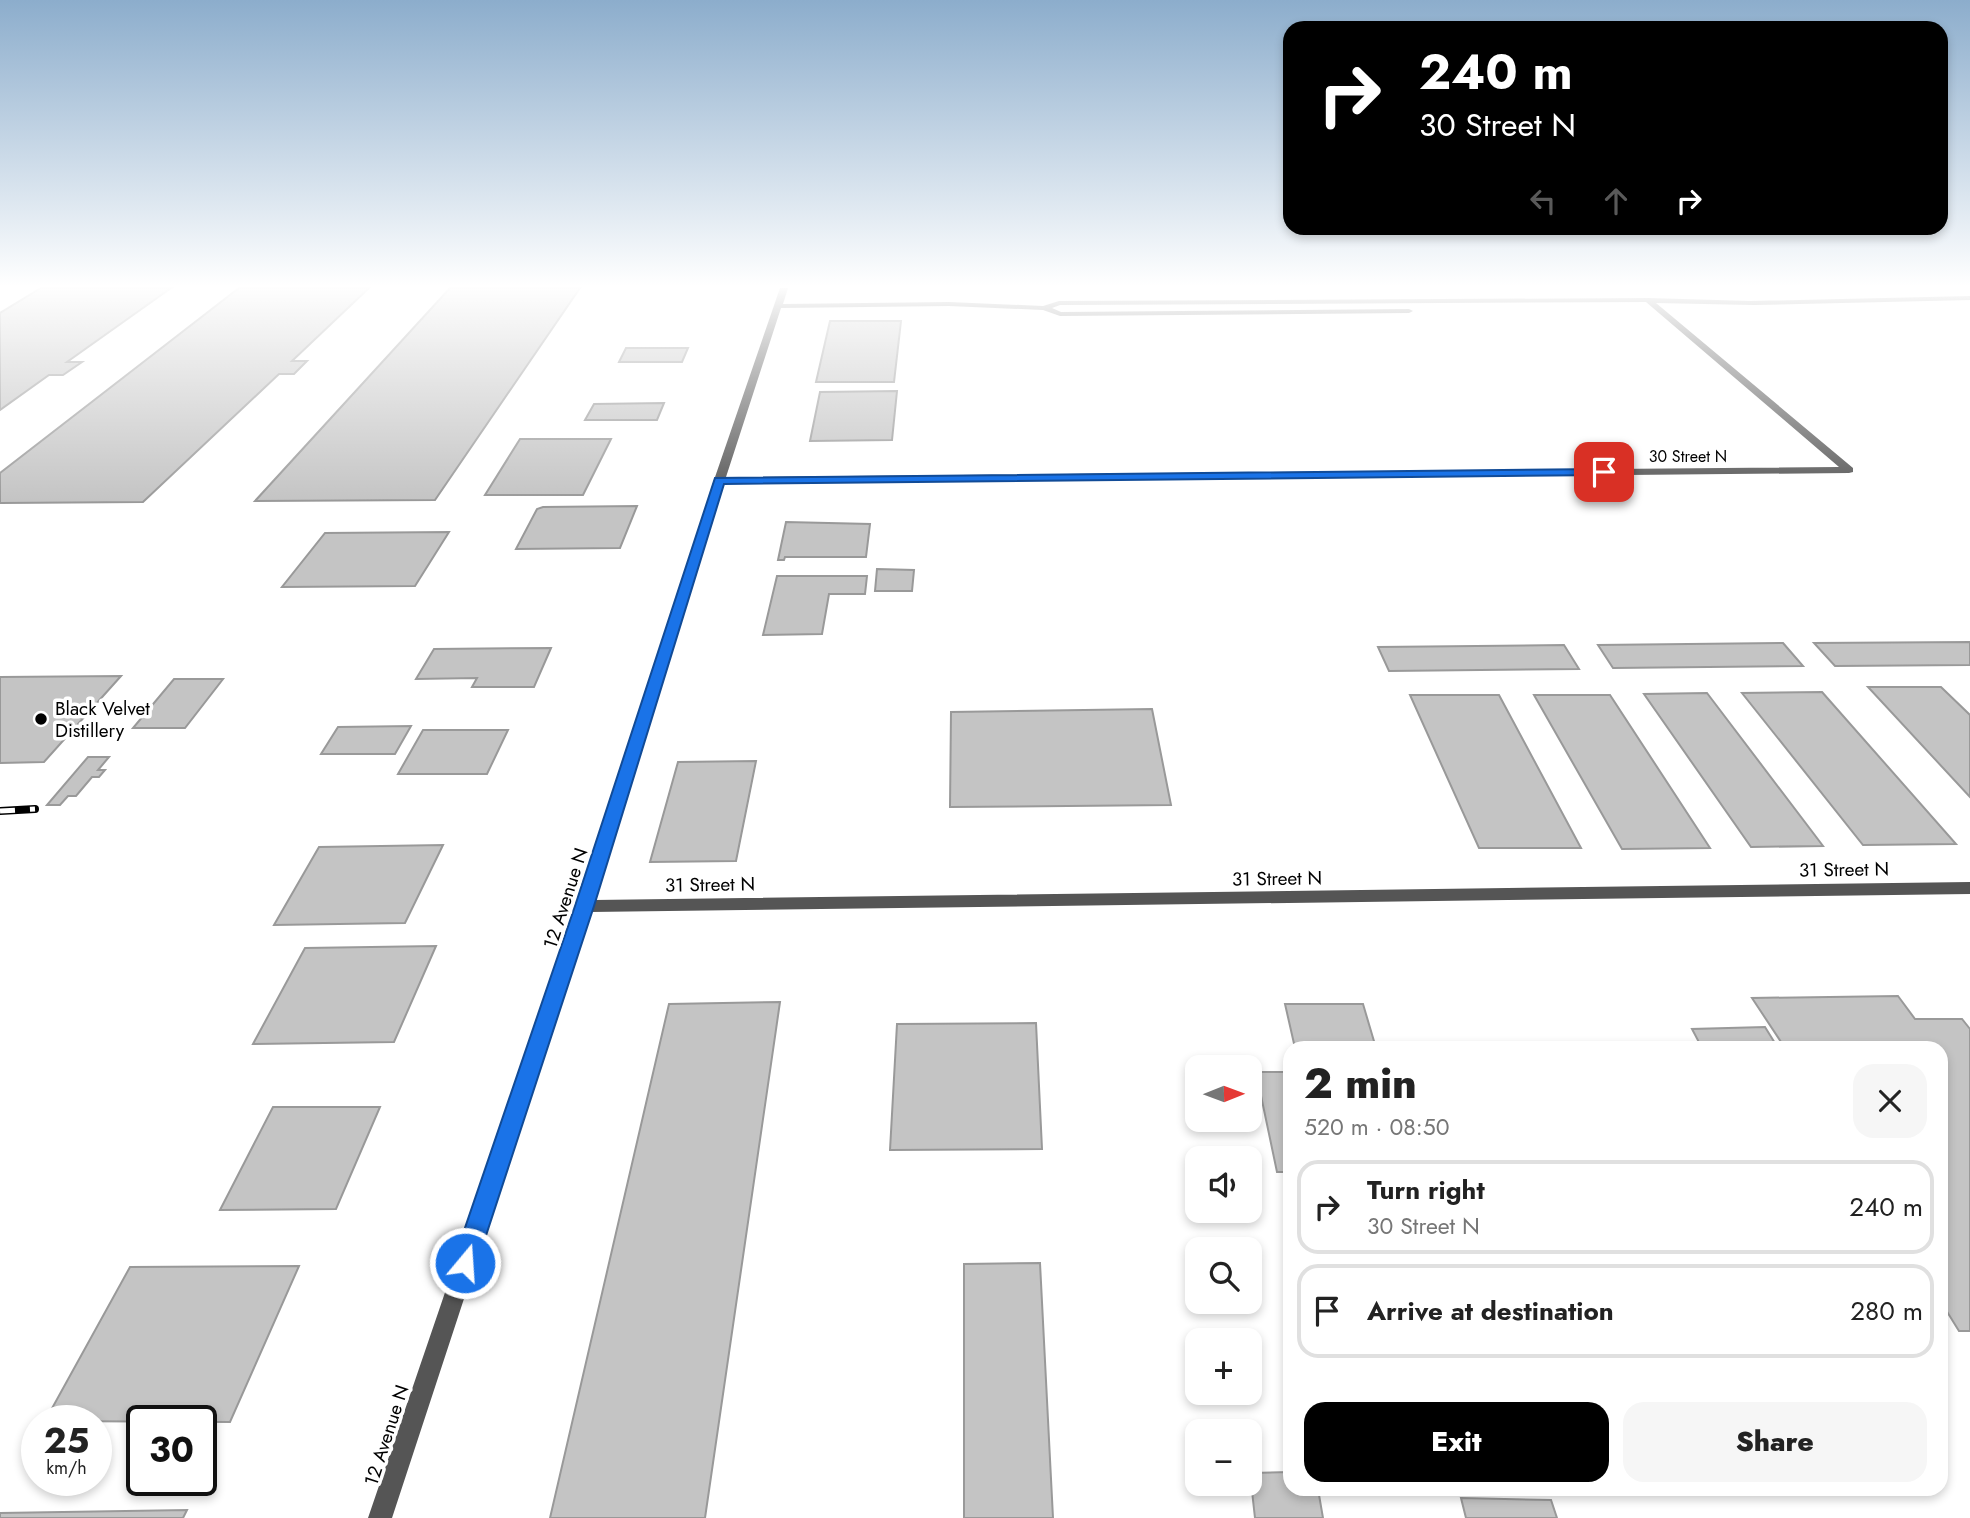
<!DOCTYPE html>
<html lang="en">
<head>
<meta charset="utf-8">
<style>
	:root { --surface:#fff; --page:#f6f6f6; --text:#222; --muted:#767676; --line:#e0e0e0; --accent:#000 }
	body { margin:0; font-family:Jost,sans-serif; background:var(--page); color:var(--text); height:100vh; display:flex; flex-direction:column; font-size:26px; white-space:nowrap }
	* { box-sizing:border-box; margin:0 }
	p { font-size:23px; color:var(--muted) }
	.icon { flex:none; width:38px; height:38px; fill:none; stroke:currentColor; stroke-width:2; stroke-linecap:round; stroke-linejoin:round }
	.map { position:relative; flex:1; overflow:hidden }
	.side { position:absolute; left:1283px; top:1041px; width:665px; height:455px; display:flex; flex-direction:column; background:var(--surface); border-radius:21px; box-shadow:0 4px 10px #0003 }
	.side>* { flex:none }
	.top-card { position:absolute; left:1283px; top:21px; width:665px; height:214px; border-radius:21px; box-shadow:0 4px 10px #0003; background:#000; color:#fff; overflow:hidden }
	.needle { width:46px; rotate:89deg }
	.tools { position:absolute; left:1185px; top:1055px; display:grid; gap:14px }
	.tools a { display:grid; place-items:center; width:77px; height:77px; border-radius:14px; background:var(--surface); box-shadow:0 4px 10px #0003; font-size:35px }
	.speed { position:absolute; left:21px; top:1405px; display:flex; gap:14px; font-size:35px; font-weight:700; text-align:center }
	.speed>* { display:grid; place-content:center; width:91px; height:91px; border-radius:50%; background:var(--surface); box-shadow:0 4px 10px #0003; line-height:1 }
	.speed small { font-size:18px; font-weight:400 }
	.speed .limit { border:4px solid #111; border-radius:10px; background:#fff; color:#111 }
	.pin { position:absolute; display:grid; place-items:center; width:60px; height:60px; color:#fff; margin:-30px; border-radius:14px; box-shadow:0 4px 10px #0006 }
	.me { position:absolute; width:77px; margin:-38px; rotate:18deg; stroke-linejoin:round; filter:drop-shadow(0 0 5px #0008) }
	.turn { display:flex; align-items:center; gap:24px; height:147px; padding:0 21px; font-size:32px }
	.turn .icon { width:91px; height:91px; stroke-width:2.5 }
	.turn b { display:block; font-size:49px; line-height:60px }
	.lanes { display:flex; align-items:center; height:66px; padding:0 21px; background:#0003; justify-content:center; gap:35px; direction:ltr }
	.lanes .off { opacity:.35 }
	.round { display:grid; place-items:center; flex:none; width:74px; height:74px; border-radius:21px; background:var(--page) }
	.overview { display:flex; align-items:center; justify-content:space-between; height:119px; padding:0 21px }
	h1 { font-size:42px; font-weight:800; line-height:52px }
	.button { display:flex; gap:14px; margin-top:auto; padding:14px 21px }
	.button a { flex:1; height:80px; border-radius:21px; background:var(--accent); color:#fff; font-size:28px; font-weight:800; line-height:80px; text-align:center }
	.button a+a { background:var(--page); color:var(--text) }
	ul { padding:0; list-style:none }
	li { display:flex; align-items:center; gap:21px; height:94px; margin:0 14px 10px; padding:0 7px; border:4px solid var(--line); border-radius:21px }
	li div { flex:1 }
	li b { display:block; font-size:26px }
	li em { font-style:normal }
	.map>svg:first-child { display:block }
	.building { fill:#c4c4c4; stroke:#999; stroke-width:2 }
	.lines { fill:none; stroke-linecap:round; stroke-linejoin:round }
	.street { fill:#555; fill-rule:evenodd }
	.rail-casing { stroke:#000; stroke-width:8 }
	.rail { stroke:#fff; stroke-width:5; stroke-dasharray:15; stroke-linecap:butt }
	.route { fill:#1a73e8; stroke:#114b97; stroke-width:2 }
	.poi-dot { fill:#000; stroke:#fff; stroke-width:2.5 }
	.labels { text-anchor:middle; stroke-width:7; stroke-linejoin:round; paint-order:stroke }
	.far-street-label { font-size:16px; fill:#000; stroke:#fff }
	.poi-label { font-size:19px; fill:#000; stroke:#fff; text-anchor:start }
	.street-label { font-size:19px; fill:#000; stroke:#fff }
</style>
</head>
<body>
<div class="map">
<svg width="1970" height="1518" viewBox="0 0 1970 1518">
	<rect width="100%" height="100%" fill="#fff"/>
	<g class="building">
		<polygon points="41,288 171,288 67,362 82,362 63,375 49,375 0,410 0,313"/>
		<polygon points="239,288 369,288 292,361 307,361 294,374 279,374 143,502 0,503 0,473"/>
		<polygon points="450,288 580,288 435,500 255,501"/>
		<polygon points="830,321 901,321 894,382 816,382"/>
		<polygon points="626,348 688,348 682,362 619,362"/>
		<polygon points="897,391 892,440 810,441 820,392"/>
		<polygon points="664,403 657,420 585,420 594,404"/>
		<polygon points="520,439 611,439 583,495 485,495"/>
		<polygon points="637,506 620,548 516,549 537,509 543,507"/>
		<polygon points="786,522 870,524 866,557 785,557 784,560 778,560"/>
		<polygon points="449,532 415,586 282,587 325,533"/>
		<polygon points="877,569 914,570 912,591 875,591"/>
		<polygon points="777,576 867,576 865,594 829,594 822,634 763,635"/>
		<polygon points="1970,642 1970,665 1835,666 1814,643"/>
		<polygon points="1783,643 1803,666 1613,668 1598,645"/>
		<polygon points="1564,645 1579,669 1389,671 1378,647"/>
		<polygon points="551,648 534,687 472,687 477,678 416,679 434,649"/>
		<polygon points="121,676 44,762 0,763 0,677"/>
		<polygon points="174,679 223,679 185,728 133,728"/>
		<polygon points="1868,687 1941,687 1970,715 1970,797"/>
		<polygon points="1822,692 1956,844 1863,845 1742,693"/>
		<polygon points="1707,693 1823,846 1751,847 1644,694"/>
		<polygon points="1410,695 1499,695 1581,848 1479,848"/>
		<polygon points="1534,695 1610,695 1710,848 1622,849"/>
		<polygon points="1152,709 1171,805 950,807 951,712"/>
		<polygon points="411,726 395,754 321,754 338,727"/>
		<polygon points="423,730 508,730 487,774 398,774"/>
		<polygon points="88,757 109,757 98,770 105,770 99,777 92,777 76,796 68,796 60,805 47,805"/>
		<polygon points="756,761 736,861 650,862 678,762"/>
		<polygon points="443,845 405,923 274,925 319,847"/>
		<polygon points="436,946 394,1042 253,1044 305,948"/>
		<polygon points="1898,996 1915,1019 1962,1019 1970,1029 1970,1331 1959,1331 1941,1302 1941,1048 1785,1048 1752,998"/>
		<polygon points="780,1002 705,1518 550,1518 669,1004"/>
		<polygon points="1285,1004 1363,1004 1376,1048 1295,1048"/>
		<polygon points="1036,1023 1042,1149 890,1150 897,1024"/>
		<polygon points="1765,1027 1778,1048 1702,1048 1692,1029"/>
		<polygon points="1256,1072 1290,1072 1290,1172 1277,1172"/>
		<polygon points="273,1107 380,1107 336,1209 220,1210"/>
		<polygon points="1040,1263 1053,1518 964,1518 964,1264"/>
		<polygon points="299,1266 230,1422 45,1421 130,1267"/>
		<polygon points="1290,1472 1290,1489 1318,1489 1323,1518 1255,1518 1250,1473"/>
		<polygon points="1461,1498 1551,1500 1557,1518 1466,1518"/>
		<polygon points="187,1510 183,1518 0,1518 0,1513"/>
	</g>
	<g class="lines">
		<path class="street" d="M780,288H788L783,304L949,302L1043,306L1059,301L1648,298L1751,301L1970,296V300L1754,305L1656,303L1853,468V472L1849,473L724,483L595,900L1970,882V894L591,912L392,1518H368L577,906L714,480ZM1646,302L1839,467L726,477L781,308L949,306L1043,310L1060,316L1409,313L1413,311L1409,309L1061,312L1052,308L1060,305Z"/>
		<defs>
			<polyline id="rail" points="0,811 35,809"/>
		</defs>
		<use href="#rail" class="rail-casing"/>
		<use href="#rail" class="rail"/>
	</g>
	<linearGradient id="sky" x2="0" y2="1"><stop stop-color="#8cadcc"/><stop offset="0.57" stop-color="#fff"/><stop offset="1" stop-color="#fff" stop-opacity="0"/></linearGradient>
	<rect width="1970" height="501" fill="url(#sky)"/>
	<polygon class="route" points="1604,469 1609,472 1608,475 724,484 594,906 477,1263 474,1271 465,1275 457,1271 453,1263 575,906 715,478"/>
	<circle class="poi-dot" cx="41" cy="719" r="7"/>
	<g class="labels">
		<g class="far-street-label">
			<text x="1688" y="462">30 Street N</text>
		</g>
		<g class="poi-label">
			<text x="55" y="715">Black Velvet<tspan x="55" dy="22">Distillery</tspan></text>
		</g>
		<g class="street-label">
			<text transform="translate(1844 869) rotate(-1)" y="7">31 Street N</text>
			<text transform="translate(1277 878) rotate(-1)" y="7">31 Street N</text>
			<text transform="translate(710 884) rotate(-1)" y="7">31 Street N</text>
			<text transform="translate(565 898) rotate(-72)" y="7">12 Avenue N</text>
			<text transform="translate(386 1435) rotate(-72)" y="7">12 Avenue N</text>
		</g>
	</g>
</svg>
<div class="tools">
<a><svg class="needle" viewBox="-14 -14 28 28"><path d="M0-13l5 13h-10z" fill="#e53935"/><path d="M0 13l5-13h-10z" fill="#767676"/></svg></a>
<a><svg class="icon" aria-label="sound" viewBox="0 0 24 24"><path d="M4 9h4l5-4v14l-5-4H4zM17 9q2 3 0 6"/></svg></a>
<a><svg class="icon" aria-label="search" viewBox="0 0 24 24"><circle cx="10" cy="10" r="6"/><path d="M15 15l6 6"/></svg></a>
<a>+</a>
<a>−</a>
</div>
<div class="speed"><div>25<small>km/h</small></div><div class="limit">30</div></div>
<div class="pin" style="left:1604px;top:472px;background:#d93025"><svg class="icon" aria-label="arrive" viewBox="0 0 24 24"><path d="M6 21V4h12l-3 4 3 4H6"/></svg></div>
<svg class="me" style="left:465px;top:1263px" viewBox="-20 -20 40 40"><circle r="17" fill="#1a73e8" stroke="#fff" stroke-width="3"/><path d="M0-11L8 9 0 5-8 9z" fill="#fff"/></svg>
<div class="top-card">
<div class="turn"><svg class="icon" aria-label="right" viewBox="0 0 24 24"><path d="M7 20v-9h11M14 6l5 5-5 5"/></svg><div><b>240 m</b>30 Street N</div></div>
<div class="lanes"><svg class="icon off" aria-label="left" viewBox="0 0 24 24"><path d="M17 20v-9H6M10 6l-5 5 5 5"/></svg><svg class="icon off" aria-label="ahead" viewBox="0 0 24 24"><path d="M12 20V5M6 11l6-6 6 6"/></svg><svg class="icon" aria-label="right" viewBox="0 0 24 24"><path d="M7 20v-9h11M14 6l5 5-5 5"/></svg></div>
</div>
<section class="side">
<div class="overview"><div><h1>2 min</h1><p>520 m · 08:50</p></div><a class="round"><svg class="icon" aria-label="close" viewBox="0 0 24 24"><path d="M6 6l12 12M18 6L6 18"/></svg></a></div>
<ul>
<li><svg class="icon" aria-label="right" viewBox="0 0 24 24"><path d="M7 20v-9h11M14 6l5 5-5 5"/></svg><div><b>Turn right</b><p>30 Street N</p></div><em>240 m</em></li>
<li><svg class="icon" aria-label="arrive" viewBox="0 0 24 24"><path d="M6 21V4h12l-3 4 3 4H6"/></svg><div><b>Arrive at destination</b></div><em>280 m</em></li>
</ul>
<div class="button"><a>Exit</a><a>Share</a></div>
</section>
</div>
</body>
</html>
